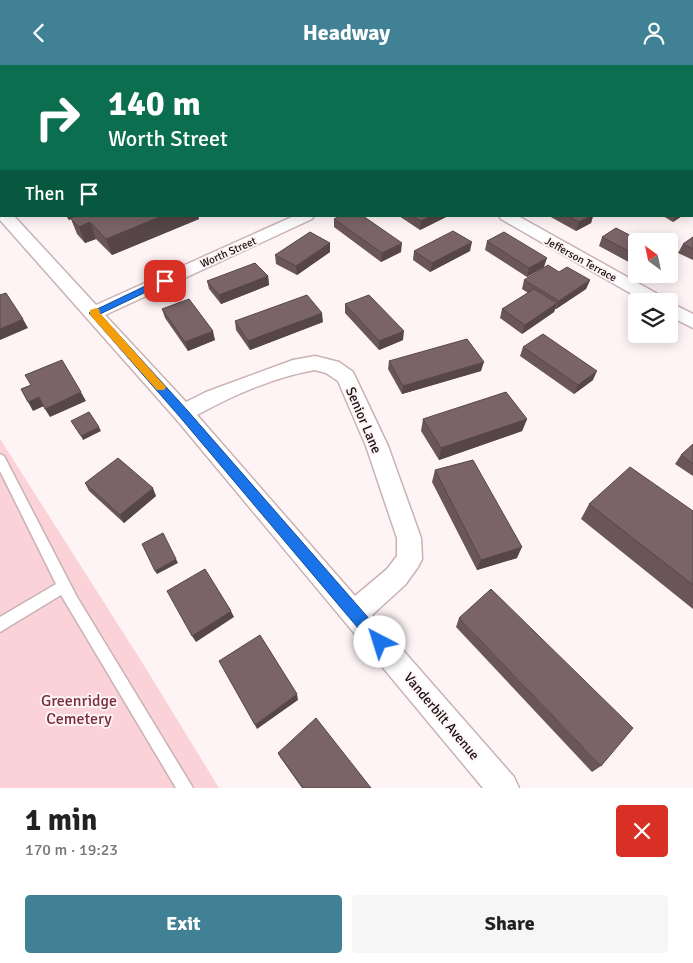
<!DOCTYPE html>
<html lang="en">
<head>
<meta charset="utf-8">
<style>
	:root { --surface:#fff; --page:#f6f6f6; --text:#222; --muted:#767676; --accent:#418195 }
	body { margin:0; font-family:Signika,sans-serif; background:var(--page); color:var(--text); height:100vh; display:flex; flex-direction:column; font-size:19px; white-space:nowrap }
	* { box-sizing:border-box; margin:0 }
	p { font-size:16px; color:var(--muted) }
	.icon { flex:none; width:28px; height:28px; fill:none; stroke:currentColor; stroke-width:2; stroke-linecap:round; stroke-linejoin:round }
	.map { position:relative; height:723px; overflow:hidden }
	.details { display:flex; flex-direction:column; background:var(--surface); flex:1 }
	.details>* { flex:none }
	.hud { position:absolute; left:0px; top:0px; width:694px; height:152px; box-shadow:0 2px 12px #0003; background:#0b6e4f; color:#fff; overflow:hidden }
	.needle { width:32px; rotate:327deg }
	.buttons { position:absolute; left:628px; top:168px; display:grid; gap:10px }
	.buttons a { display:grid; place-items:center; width:50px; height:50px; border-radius:5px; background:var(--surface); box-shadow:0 2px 12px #0003; font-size:25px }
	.pin { position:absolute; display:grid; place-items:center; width:42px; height:42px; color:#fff; margin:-21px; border-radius:10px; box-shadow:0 2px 8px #0006 }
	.me { position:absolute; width:55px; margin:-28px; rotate:320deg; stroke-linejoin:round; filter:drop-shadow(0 0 4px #0008) }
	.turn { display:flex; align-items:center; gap:18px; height:105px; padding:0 25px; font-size:22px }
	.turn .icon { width:65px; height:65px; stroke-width:2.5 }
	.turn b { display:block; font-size:35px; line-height:42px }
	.then { display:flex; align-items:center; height:48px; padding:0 25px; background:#0003; gap:10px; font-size:19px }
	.round { display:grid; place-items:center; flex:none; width:52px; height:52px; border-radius:5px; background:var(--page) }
	.head { display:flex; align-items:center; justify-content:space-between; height:85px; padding:0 25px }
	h1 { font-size:30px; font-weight:800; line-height:38px }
	.cta { display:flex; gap:10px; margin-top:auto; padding:10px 25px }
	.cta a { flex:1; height:58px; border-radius:5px; background:var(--accent); color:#fff; font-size:20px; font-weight:800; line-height:58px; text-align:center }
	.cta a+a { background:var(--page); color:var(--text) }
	header { display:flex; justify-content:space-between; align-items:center; height:65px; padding:0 25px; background:var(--accent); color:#fff; font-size:22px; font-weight:800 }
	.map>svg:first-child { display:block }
	.green { fill:#fad2d7 }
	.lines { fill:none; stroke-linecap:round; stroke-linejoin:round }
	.service-casing { stroke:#cab1b4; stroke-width:3 }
	.minor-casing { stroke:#cab1b4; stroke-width:3 }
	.service { fill:#fff; fill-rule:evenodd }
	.minor { fill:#fff; fill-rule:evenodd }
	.wall { fill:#6a5659 }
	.shaded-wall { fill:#564648 }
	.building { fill:#7b6467; stroke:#564648 }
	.route { fill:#1a73e8; stroke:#114b97 }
	.slow { fill:#f59e0b }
	.labels { text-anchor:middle; stroke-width:4; stroke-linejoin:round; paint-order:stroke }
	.far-street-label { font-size:11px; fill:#191011; stroke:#fef4f5 }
	.street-label { font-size:14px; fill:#191011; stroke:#fef4f5 }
	.near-park-label { font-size:16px; fill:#792c3d; stroke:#fef4f5 }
</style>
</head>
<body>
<header><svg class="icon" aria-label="back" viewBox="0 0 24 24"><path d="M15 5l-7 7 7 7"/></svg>Headway<svg class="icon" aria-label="person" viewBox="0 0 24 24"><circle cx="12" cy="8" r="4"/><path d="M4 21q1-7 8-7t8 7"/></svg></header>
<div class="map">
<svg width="693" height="723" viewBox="0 0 693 723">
	<rect width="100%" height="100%" fill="#fef4f5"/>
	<polygon class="green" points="0,374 145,602 219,723 0,723"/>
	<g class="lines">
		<defs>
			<polygon id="service" points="0,389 4,391 77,532 193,723 176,723 61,530 0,567 0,552 56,519 0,406"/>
			<g id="minor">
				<rect x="399" y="0" width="13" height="1"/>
				<rect x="630" y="0" width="14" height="1"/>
				<rect x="692" y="29" width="1" height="8"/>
				<rect x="692" y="125" width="1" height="8"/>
				<path d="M1,147V151H14L96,240L294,151H314L312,154L105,250L186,337L206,327L293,295L315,291L339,297L353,307L388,381L421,473L422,494L418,502L405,520L372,550L514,712L519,723H483L176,354L0,155ZM315,305L326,308L338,316L366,381L397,473V491L387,504L355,531L197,350C233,330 275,312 315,305Z"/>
				<polygon points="499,151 518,151 663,232 666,236 644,236 501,154"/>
				<polygon points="669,237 693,249 693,263 669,251"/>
			</g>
		</defs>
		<use href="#service" class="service-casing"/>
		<use href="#minor" class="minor-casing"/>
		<use href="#service" class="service"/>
		<use href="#minor" class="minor"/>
	</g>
	<g class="wall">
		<polygon points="435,0 467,0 464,1 434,1"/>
		<polygon points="672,0 693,0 693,10 692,1 672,1"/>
		<polygon points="66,151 198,151 199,154 112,190 96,174 85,178 77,169 71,154 69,155"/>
		<polygon points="399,151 448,151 420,165"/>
		<polygon points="549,151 593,151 591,158 576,166"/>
		<polygon points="663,151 682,151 673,157"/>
		<polygon points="334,154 401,187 381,197 334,162"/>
		<polygon points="602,172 636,176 636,201 599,181"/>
		<polygon points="693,172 693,195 678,188 683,179"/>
		<polygon points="487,176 544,202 527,212 485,185"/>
		<polygon points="330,178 330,187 297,210 276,199 275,190"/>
		<polygon points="414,186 470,186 430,207 413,195"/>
		<polygon points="559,207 590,215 586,224 556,244 555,244 554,247 522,269 500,253 502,244 528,228 522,224 524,215"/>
		<polygon points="268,211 269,220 221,239 209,224 207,216"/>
		<polygon points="345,239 403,275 379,285 345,248"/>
		<polygon points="162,244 215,275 188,286 165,253"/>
		<polygon points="235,256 323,257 250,285 236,265"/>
		<polygon points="523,282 593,315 574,329 520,291"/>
		<polygon points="389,296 481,306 402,329 388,304"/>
		<polygon points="423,354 527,354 522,366 439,395 421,366"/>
		<polygon points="693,379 693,411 675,399 681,390"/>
		<polygon points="435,405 517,493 477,505 432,417"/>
		<polygon points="85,418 156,431 124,458 89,426"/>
		<polygon points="589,439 693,446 693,544 581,454"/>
		<polygon points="459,553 601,701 592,707 456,562"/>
		<polygon points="278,688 371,723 302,723 280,692"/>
	</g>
	<g class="shaded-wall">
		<polygon points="41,0 57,0 53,1 38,1"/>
		<polygon points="158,0 175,0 175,1 153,1"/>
		<polygon points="447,0 467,0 464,1 447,1"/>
		<polygon points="68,151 75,151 75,152 69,155"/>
		<polygon points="162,151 198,151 199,154 112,190 106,174"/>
		<polygon points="431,151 448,151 420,165 421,156"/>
		<polygon points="591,151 593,151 591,158 576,166 579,157"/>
		<polygon points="676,151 682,151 673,157"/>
		<polygon points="90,157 96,174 85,178 79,162"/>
		<polygon points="472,177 470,186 430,207 432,198"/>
		<polygon points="330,178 330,187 297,210 296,201"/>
		<polygon points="402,178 401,187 381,197 382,188"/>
		<polygon points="547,193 544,202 527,212 529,203"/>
		<polygon points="268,211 269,220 221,239 219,230"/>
		<polygon points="590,215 586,224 556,244 559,236"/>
		<polygon points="557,238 554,247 522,269 525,260"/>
		<polygon points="322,248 323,257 250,285 248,276"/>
		<polygon points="23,254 28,263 0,275 0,264"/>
		<polygon points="213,266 215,275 188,286 185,277"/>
		<polygon points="404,266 403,275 379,285 379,276"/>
		<polygon points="484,297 481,306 402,329 403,321"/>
		<polygon points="597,306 593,315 574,329 578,320"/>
		<polygon points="81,327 86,336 50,352 45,344"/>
		<polygon points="39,332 44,341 33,346 28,337"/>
		<polygon points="527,354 522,366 439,395 441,383"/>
		<polygon points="99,362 101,366 83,375 81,371"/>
		<polygon points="153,423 156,431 124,458 120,450"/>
		<polygon points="522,482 517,493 477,505 481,495"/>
		<polygon points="176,494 178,498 157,509 155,506"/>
		<polygon points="231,546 234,552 196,577 192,571"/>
		<polygon points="297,629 298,635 257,664 255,660"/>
	</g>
	<g class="building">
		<polygon points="3,0 5,0 7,1 1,1 1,8 0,8 0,1"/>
		<polygon points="13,0 28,0 29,1 13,1"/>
		<polygon points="132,0 158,0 153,1 133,1"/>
		<polygon points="541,0 565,0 563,1 564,1 538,1"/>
		<polygon points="76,151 162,151 106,174 90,157 79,162 70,153"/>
		<polygon points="340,151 363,151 402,178 382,188 334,154"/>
		<polygon points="413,151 431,151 421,156"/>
		<polygon points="568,151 591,151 579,157"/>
		<polygon points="616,163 641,176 636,176 636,190 602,172"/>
		<polygon points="453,166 472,177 432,198 414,186"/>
		<polygon points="310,167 330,178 296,201 275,190"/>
		<polygon points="504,167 547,193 529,203 487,176"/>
		<polygon points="693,172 693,184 683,179"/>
		<polygon points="255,198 268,211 219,230 207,216"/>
		<polygon points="548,200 559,207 567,202 590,215 559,236 524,215"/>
		<polygon points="534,224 557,238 525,260 502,244"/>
		<polygon points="6,228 23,254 0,264 0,230"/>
		<polygon points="307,230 322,248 248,276 235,256"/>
		<polygon points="369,230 404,266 379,276 345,239"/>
		<polygon points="189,234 213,266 185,277 162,244"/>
		<polygon points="543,269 597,306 578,320 523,282"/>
		<polygon points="467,274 484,297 403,321 389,296"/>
		<polygon points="62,295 81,327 45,344 39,332 28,337 21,324 31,320 25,310"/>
		<polygon points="506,327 527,354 441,383 423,354"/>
		<polygon points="89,347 99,362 81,371 71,356"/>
		<polygon points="693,379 693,399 681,390"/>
		<polygon points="118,393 153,423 120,450 85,418"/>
		<polygon points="473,395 522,482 481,495 435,405"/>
		<polygon points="630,402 693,446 693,520 589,439"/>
		<polygon points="163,468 176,494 155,506 142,479"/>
		<polygon points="205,504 231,546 192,571 167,526"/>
		<polygon points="491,524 633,663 601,701 459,553"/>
		<polygon points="260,570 297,629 255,660 219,596"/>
		<polygon points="316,653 371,723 303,723 278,688"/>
	</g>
	<polygon class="route" points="162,213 168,213 169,216 100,249 187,345 385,572 387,577 385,582 380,584 374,582 179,351 89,248"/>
	<polygon class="slow" points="96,243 99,244 100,248 164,320 166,322 164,325 157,325 90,250 90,245"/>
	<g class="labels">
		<g class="far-street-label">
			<text transform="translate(228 187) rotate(-24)" y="4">Worth Street</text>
			<text transform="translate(581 194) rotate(29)" y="4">Jefferson Terrace</text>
		</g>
		<g class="street-label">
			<text transform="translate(364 355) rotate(67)" y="5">Senior Lane</text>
			<text transform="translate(442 651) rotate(50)" y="5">Vanderbilt Avenue</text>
		</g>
		<g class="near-park-label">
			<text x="79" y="641">Greenridge<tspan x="79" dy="18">Cemetery</tspan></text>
		</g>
	</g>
</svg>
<div class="buttons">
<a><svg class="needle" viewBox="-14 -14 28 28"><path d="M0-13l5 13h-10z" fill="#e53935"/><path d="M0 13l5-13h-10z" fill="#767676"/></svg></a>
<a><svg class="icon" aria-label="layers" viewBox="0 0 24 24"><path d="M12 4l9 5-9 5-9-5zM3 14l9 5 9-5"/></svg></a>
</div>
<div class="pin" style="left:165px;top:216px;background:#d93025"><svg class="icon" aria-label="arrive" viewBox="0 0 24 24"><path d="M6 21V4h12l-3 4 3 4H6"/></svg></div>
<svg class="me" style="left:380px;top:577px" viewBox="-20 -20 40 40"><circle r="19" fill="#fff"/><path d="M0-13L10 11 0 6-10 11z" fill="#1a73e8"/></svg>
<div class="hud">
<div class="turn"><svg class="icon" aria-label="right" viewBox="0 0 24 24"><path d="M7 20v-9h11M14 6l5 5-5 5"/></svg><div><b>140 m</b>Worth Street</div></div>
<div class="then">Then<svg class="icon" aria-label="arrive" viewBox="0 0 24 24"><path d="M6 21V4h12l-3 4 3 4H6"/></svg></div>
</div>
</div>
<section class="details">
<div class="head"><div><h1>1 min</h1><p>170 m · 19:23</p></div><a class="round" style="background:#d93025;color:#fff"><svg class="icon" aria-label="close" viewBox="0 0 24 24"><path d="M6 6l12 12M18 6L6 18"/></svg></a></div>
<div class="cta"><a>Exit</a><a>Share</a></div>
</section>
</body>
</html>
